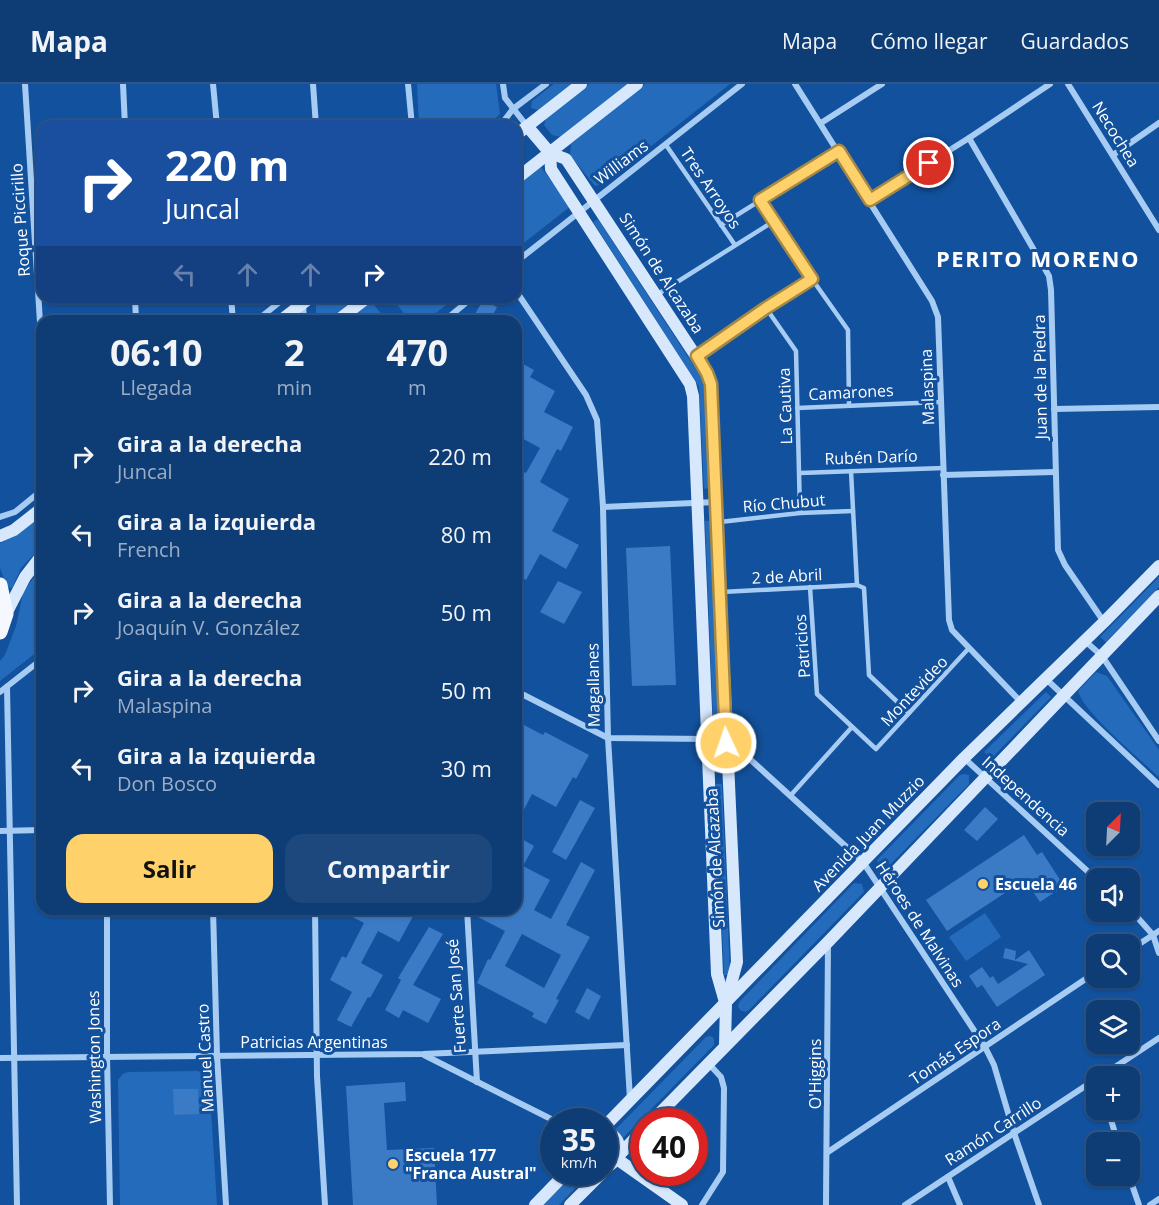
<!DOCTYPE html>
<html lang="es">
<head>
<meta charset="utf-8">
<style>
	:root { --surface:#0e3d76; --page:#1c487e; --text:#f1f3f6; --muted:#9baec5; --line:#2e5688; --accent:#ffd16b }
	body { margin:0; font-family:"Open Sans",sans-serif; background:var(--page); color:var(--text); height:100vh; display:flex; flex-direction:column; font-size:22px; white-space:nowrap }
	* { box-sizing:border-box; margin:0 }
	p { font-size:20px; color:var(--muted) }
	.icon { flex:none; width:33px; height:33px; fill:none; stroke:currentColor; stroke-width:2; stroke-linecap:round; stroke-linejoin:round }
	.map { position:relative; flex:1; overflow:hidden }
	.panel { position:absolute; left:36px; top:231px; width:486px; height:600px; display:flex; flex-direction:column; background:var(--surface); border-radius:18px; box-shadow:0 2px 4px #0004,0 0 0 2px var(--line) }
	.panel>* { flex:none }
	.top-card { position:absolute; left:36px; top:36px; width:486px; height:183px; border-radius:18px; box-shadow:0 2px 4px #0004,0 0 0 2px var(--line); background:#1a4fa0; color:#fff; overflow:hidden }
	.needle { width:39px; rotate:24deg }
	.buttons { position:absolute; left:1086px; top:718px; display:grid; gap:12px }
	.buttons a { display:grid; place-items:center; width:54px; height:54px; border-radius:12px; background:var(--surface); box-shadow:0 2px 4px #0004,0 0 0 2px var(--line); font-size:30px }
	.speed { position:absolute; left:540px; top:1024px; display:flex; gap:12px; font-size:30px; font-weight:700; text-align:center }
	.speed>* { display:grid; place-content:center; width:78px; height:78px; border-radius:50%; background:var(--surface); box-shadow:0 2px 4px #0004,0 0 0 2px var(--line); line-height:1 }
	.speed small { font-size:15px; font-weight:400 }
	.speed .limit { border:9px solid #d22; background:#fff; color:#111 }
	.pin { position:absolute; display:grid; place-items:center; width:51px; height:51px; color:#fff; margin:-26px; border:3px solid #fff; border-radius:50%; box-shadow:0 2px 6px #0007 }
	.me { position:absolute; width:66px; margin:-33px; rotate:357deg; stroke-linejoin:round; filter:drop-shadow(0 0 4px #0008) }
	.turn { display:flex; align-items:center; gap:21px; height:126px; padding:0 30px; font-size:27px }
	.turn .icon { width:78px; height:78px; stroke-width:2.5 }
	.turn b { display:block; font-size:42px; line-height:51px }
	.lanes { display:flex; align-items:center; height:57px; padding:0 30px; background:#0003; justify-content:center; gap:30px; direction:ltr }
	.lanes .off { opacity:.35 }
	.eta { display:flex; justify-content:space-evenly; align-items:center; height:102px; text-align:center }
	.eta b { font-size:36px; font-weight:700; line-height:42px }
	.button { display:flex; gap:12px; margin-top:auto; padding:12px 30px }
	.button a { flex:1; height:69px; border-radius:18px; background:var(--accent); color:#111; font-size:24px; font-weight:700; line-height:69px; text-align:center }
	.button a+a { background:var(--page); color:var(--text) }
	ul { padding:0; list-style:none }
	li { display:flex; align-items:center; gap:18px; height:78px; padding:0 30px }
	li div { flex:1 }
	li b { display:block; font-size:22px }
	li em { font-style:normal }
	header { display:flex; align-items:center; gap:36px; box-sizing:border-box; height:84px; padding:0 30px; background:var(--surface); border-bottom:2px solid var(--line) }
	header strong { font-size:28px }
	nav { display:flex; gap:33px; margin-inline-start:auto; font-size:21px }
	.map>svg:first-child { display:block }
	.green { fill:#246bbb }
	.building { fill:#3b7ac4; fill-rule:evenodd }
	.lines { fill:none; stroke-linecap:round; stroke-linejoin:round }
	.lane { stroke:#a7ccf4; stroke-width:4.5 }
	.street { stroke:#a7ccf4; stroke-width:6 }
	.secondary { stroke:#d7e8fd; stroke-width:12 }
	.primary { stroke:#f5f9ff; stroke-width:15 }
	.route-casing { stroke:#a68846; stroke-width:15 }
	.route { stroke:#ffd16b; stroke-width:10 }
	.poi-dot { fill:#ffd16b; stroke:#12519d; stroke-width:2 }
	.labels { text-anchor:middle; stroke-width:6; stroke-linejoin:round; paint-order:stroke }
	.street-label { font-size:16px; fill:#fff; stroke:#12519d }
	.poi-label { font-size:16px; font-weight:bold; fill:#fff; stroke:#12519d; text-anchor:start }
	.district-label { font-size:22px; font-weight:bold; letter-spacing:1.5px; fill:#fff; stroke:#12519d }
</style>
</head>
<body>
<header>
<strong>Mapa</strong>
<nav><a>Mapa</a><a>Cómo llegar</a><a>Guardados</a></nav>
</header>
<div class="map">
<svg width="1159" height="1121" viewBox="0 0 1159 1121">
	<rect width="100%" height="100%" fill="#12519d"/>
	<g class="green">
		<polygon points="417,0 496,0 500,30 486,42 419,42"/>
		<polygon points="554,0 571,0 538,26 531,24 532,17"/>
		<polygon points="589,0 628,0 561,53 552,51 544,41 546,34"/>
		<polygon points="645,0 730,0 603,100 595,102 573,75 570,70 571,60"/>
		<polygon points="540,82 571,122 516,165 516,101"/>
		<polygon points="598,135 705,299 709,404 704,405 699,303 593,138"/>
		<polygon points="319,213 359,213 328,237 316,237 316,220"/>
		<polygon points="391,213 456,213 426,237 410,237"/>
		<polygon points="370,216 387,237 343,237"/>
		<polygon points="42,431 42,462 21,484 12,504 7,503 0,484 0,459 19,450"/>
		<polygon points="705,437 711,437 719,635 713,635"/>
		<polygon points="42,481 42,564 0,597 0,577 5,571 16,542 23,509"/>
		<polygon points="1159,493 1159,503 1106,558 1100,553"/>
		<path d="M1096,588L1107,592L1159,666V693C1141,676 1083,628 1078,607Z"/>
		<polygon points="1046,608 1051,613 991,675 984,668"/>
		<polygon points="964,690 969,691 969,700 886,785 878,783 877,776 960,691"/>
		<polygon points="716,700 722,700 730,891 724,891"/>
		<polygon points="854,799 862,800 864,808 749,926 745,928 740,926 738,922 740,917"/>
		<polygon points="985,829 1001,853 966,877 949,853"/>
		<polygon points="710,952 714,954 714,961 622,1055 614,1047 706,953"/>
		<polygon points="198,987 207,991 209,995 217,1121 120,1121 118,996 123,990 128,988"/>
		<polygon points="573,1089 590,1089 559,1121 543,1121"/>
	</g>
	<g class="building">
		<polygon points="483,216 497,223 494,229 509,237 471,237"/>
		<polygon points="516,276 534,286 530,293 555,307 544,328 573,343 561,367 557,365 540,398 569,415 552,447 579,461 566,485 540,470 526,496 516,490 516,384 526,389 540,364 516,351"/>
		<polygon points="670,462 676,601 632,602 626,464"/>
		<polygon points="558,497 582,508 564,540 540,528"/>
		<polygon points="522,640 543,651 545,648 589,671 576,695 573,693 556,723 532,710 516,741 516,651"/>
		<polygon points="580,716 595,724 566,776 552,768"/>
		<polygon points="985,723 998,735 977,757 964,746"/>
		<polygon points="1024,751 1037,771 1042,768 1064,802 1040,818 1025,796 947,847 926,816"/>
		<path d="M520,754L534,762L523,782L550,796L534,826L551,835L581,778L595,786L566,841L590,853L556,915L559,916L546,940L532,933L534,929L477,899L488,875L490,876L505,847L476,832L479,825H516V761ZM522,850L561,871L544,904L505,882Z"/>
		<polygon points="337,825 417,825 399,858 378,847 361,879 383,891 370,914 368,913 351,943 337,936 352,908 330,896 342,872 346,874 364,839"/>
		<polygon points="429,843 443,850 413,901 441,915 428,939 403,926 399,934 385,926 401,896 398,894"/>
		<polygon points="1005,864 1016,867 1015,876 1029,866 1045,891 997,923 982,901 977,904 969,892 982,883 990,894 993,892 998,900 1028,880 1003,874"/>
		<polygon points="587,904 601,912 589,936 575,928"/>
		<polygon points="405,998 406,1017 384,1019 387,1066 434,1064 437,1121 353,1121 346,1002"/>
		<polygon points="173,1005 198,1005 199,1030 174,1031"/>
	</g>
	<g class="lines">
		<g class="lane">
			<polyline points="666,61 735,161"/>
			<polyline points="761,116 812,195 848,246 849,321"/>
			<polyline points="721,141 838,68"/>
			<polyline points="658,210 774,137"/>
			<polyline points="766,224 796,267 800,429"/>
			<polyline points="697,272 766,224 812,195"/>
			<polyline points="797,324 941,318"/>
			<polyline points="851,387 857,501 864,504 869,591 909,629"/>
			<polyline points="800,389 944,384"/>
			<polyline points="720,438 800,429 853,427"/>
			<polyline points="810,503 817,610 876,665 969,564"/>
			<polyline points="722,508 857,501"/>
			<polyline points="791,711 852,643"/>
		</g>
		<g class="street">
			<polyline points="25,0 42,270"/>
			<polyline points="123,0 125,42"/>
			<polyline points="213,0 217,42"/>
			<polyline points="313,0 316,42"/>
			<polyline points="408,0 412,42"/>
			<polyline points="503,0 505,14 527,42"/>
			<polyline points="795,0 932,217 938,233 949,536 952,546 1021,618"/>
			<polyline points="1068,0 1159,146"/>
			<polyline points="821,39 882,0"/>
			<polyline points="500,42 513,25 546,0"/>
			<polyline points="969,54 1049,192 1051,206 1058,466 1065,481 1104,538"/>
			<polyline points="1113,71 1159,39"/>
			<polyline points="870,116 969,54 1050,0"/>
			<polyline points="516,178 742,0"/>
			<polyline points="516,207 586,311 597,336 603,423 608,654 630,1015"/>
			<polyline points="135,213 136,237"/>
			<polyline points="231,213 233,237"/>
			<polyline points="303,220 304,237"/>
			<polyline points="256,237 286,213"/>
			<polyline points="444,237 473,213"/>
			<polyline points="1054,325 1159,323"/>
			<polyline points="943,391 1055,388"/>
			<polyline points="603,423 716,418"/>
			<polyline points="0,433 15,428 42,406"/>
			<polyline points="1085,557 1102,572 1159,657"/>
			<polyline points="1046,595 1159,701"/>
			<polyline points="7,603 17,1121"/>
			<polyline points="516,607 608,654 708,655 725,659 752,677 863,778 985,963 994,981 1014,1049 1039,1121"/>
			<polyline points="0,608 42,575"/>
			<polyline points="516,624 523,611"/>
			<polyline points="964,674 1096,795"/>
			<polyline points="0,747 42,746"/>
			<polyline points="107,825 107,972 110,1121"/>
			<polyline points="213,825 217,971 226,1121"/>
			<polyline points="315,825 317,992 325,1121"/>
			<polyline points="467,825 477,998"/>
			<polyline points="1130,825 1153,851 1159,869"/>
			<polyline points="1130,866 1159,847"/>
			<polyline points="424,971 557,1038"/>
			<polyline points="0,974 423,970 627,961"/>
			<polyline points="1100,993 1159,954"/>
			<polyline points="1108,1026 1118,1059"/>
			<polyline points="828,1068 1096,888"/>
			<polyline points="1129,1092 1139,1121"/>
			<polyline points="948,1093 960,1121"/>
			<polyline points="702,1121 723,1088 724,1004 721,993 708,979"/>
			<polyline points="826,1121 828,859"/>
			<polyline points="905,1121 1096,995"/>
			<polyline points="1150,1121 1159,1115"/>
		</g>
		<g class="secondary">
			<polyline points="527,42 550,69 566,75 707,289 711,300 737,878 726,919 725,961"/>
			<polyline points="516,51 581,0"/>
			<polyline points="550,69 551,85 690,300 693,312 717,890 725,918"/>
			<polyline points="516,95 637,0"/>
			<polyline points="280,237 311,213"/>
			<polyline points="337,237 368,213"/>
			<polyline points="0,452 14,446 42,424"/>
			<polyline points="6,530 25,493 42,471"/>
			<polyline points="651,1038 828,858 1159,512"/>
			<polyline points="604,1043 964,674 1104,538 1159,482"/>
			<path d="M604,1047C625,1053 624,1077 604,1084"/>
			<polyline points="620,1070 644,1045"/>
			<polyline points="617,1075 682,1121"/>
			<polyline points="535,1121 566,1089"/>
			<polyline points="570,1121 602,1089"/>
		</g>
		<polyline class="primary" points="0,501 6,530 0,548"/>
	</g>
	<g class="lines">
		<defs>
			<polyline id="route" points="726,659 711,300 707,289 697,272 766,224 812,195 760,116 839,67 870,116 929,79"/>
		</defs>
		<use href="#route" class="route-casing"/>
		<use href="#route" class="route"/>
	</g>
	<g class="poi-dot">
		<circle cx="983" cy="800" r="6"/>
		<circle cx="393" cy="1080" r="6"/>
	</g>
	<g class="labels">
		<g class="street-label">
			<text transform="translate(1116 50) rotate(58)" y="6">Necochea</text>
			<text transform="translate(621 78) rotate(-37)" y="6">Williams</text>
			<text transform="translate(711 104) rotate(56)" y="6">Tres Arroyos</text>
			<text transform="translate(20 136) rotate(-94)" y="6">Roque Piccirillo</text>
			<text transform="translate(662 189) rotate(57)" y="6">Simón de Alcazaba</text>
			<text transform="translate(1040 293) rotate(-91)" y="6">Juan de la Piedra</text>
			<text transform="translate(927 303) rotate(-92)" y="6">Malaspina</text>
			<text transform="translate(851 308) rotate(-3)" y="6">Camarones</text>
			<text transform="translate(785 322) rotate(-92)" y="6">La Cautiva</text>
			<text transform="translate(871 373) rotate(-2)" y="6">Rubén Darío</text>
			<text transform="translate(784 419) rotate(-5)" y="6">Río Chubut</text>
			<text transform="translate(787 492) rotate(-3)" y="6">2 de Abril</text>
			<text transform="translate(802 562) rotate(-94)" y="6">Patricios</text>
			<text transform="translate(593 601) rotate(-91)" y="6">Magallanes</text>
			<text transform="translate(914 607) rotate(-47)" y="6">Montevideo</text>
			<text transform="translate(1026 712) rotate(42)" y="6">Independencia</text>
			<text transform="translate(868 749) rotate(-46)" y="6">Avenida Juan Muzzio</text>
			<text transform="translate(715 774) rotate(-93)" y="6">Simón de Alcazaba</text>
			<text transform="translate(920 840) rotate(57)" y="6">Héroes de Malvinas</text>
			<text transform="translate(456 912) rotate(-94)" y="6">Fuerte San José</text>
			<text x="314" y="964">Patricias Argentinas</text>
			<text transform="translate(955 967) rotate(-34)" y="6">Tomás Espora</text>
			<text transform="translate(94 973) rotate(-91)" y="6">Washington Jones</text>
			<text transform="translate(205 974) rotate(-93)" y="6">Manuel Castro</text>
			<text transform="translate(815 990) rotate(-90)" y="6">O'Higgins</text>
			<text transform="translate(993 1047) rotate(-33)" y="6">Ramón Carrillo</text>
		</g>
		<g class="poi-label">
			<text x="995" y="806">Escuela 46</text>
			<text x="405" y="1077">Escuela 177<tspan x="405" dy="18">"Franca Austral"</tspan></text>
		</g>
		<g class="district-label">
			<text x="1038" y="183">PERITO MORENO</text>
		</g>
	</g>
</svg>
<div class="buttons">
<a><svg class="needle" viewBox="-14 -14 28 28"><path d="M0-13l5 13h-10z" fill="#e53935"/><path d="M0 13l5-13h-10z" fill="#9baec5"/></svg></a>
<a><svg class="icon" aria-label="sound" viewBox="0 0 24 24"><path d="M4 9h4l5-4v14l-5-4H4zM17 9q2 3 0 6"/></svg></a>
<a><svg class="icon" aria-label="search" viewBox="0 0 24 24"><circle cx="10" cy="10" r="6"/><path d="M15 15l6 6"/></svg></a>
<a><svg class="icon" aria-label="layers" viewBox="0 0 24 24"><path d="M12 4l9 5-9 5-9-5zM3 14l9 5 9-5"/></svg></a>
<a>+</a>
<a>−</a>
</div>
<div class="speed"><div>35<small>km/h</small></div><div class="limit">40</div></div>
<div class="pin" style="left:929px;top:79px;background:#d93025"><svg class="icon" aria-label="arrive" viewBox="0 0 24 24"><path d="M6 21V4h12l-3 4 3 4H6"/></svg></div>
<svg class="me" style="left:726px;top:659px" viewBox="-20 -20 40 40"><circle r="17" fill="#ffd16b" stroke="#fff" stroke-width="3"/><path d="M0-11L8 9 0 5-8 9z" fill="#fff"/></svg>
<div class="top-card">
<div class="turn"><svg class="icon" aria-label="right" viewBox="0 0 24 24"><path d="M7 20v-9h11M14 6l5 5-5 5"/></svg><div><b>220 m</b>Juncal</div></div>
<div class="lanes"><svg class="icon off" aria-label="left" viewBox="0 0 24 24"><path d="M17 20v-9H6M10 6l-5 5 5 5"/></svg><svg class="icon off" aria-label="ahead" viewBox="0 0 24 24"><path d="M12 20V5M6 11l6-6 6 6"/></svg><svg class="icon off" aria-label="ahead" viewBox="0 0 24 24"><path d="M12 20V5M6 11l6-6 6 6"/></svg><svg class="icon" aria-label="right" viewBox="0 0 24 24"><path d="M7 20v-9h11M14 6l5 5-5 5"/></svg></div>
</div>
<section class="panel">
<div class="eta">
<div><b>06:10</b><p>Llegada</p></div>
<div><b>2</b><p>min</p></div>
<div><b>470</b><p>m</p></div>
</div>
<ul>
<li><svg class="icon" aria-label="right" viewBox="0 0 24 24"><path d="M7 20v-9h11M14 6l5 5-5 5"/></svg><div><b>Gira a la derecha</b><p>Juncal</p></div><em>220 m</em></li>
<li><svg class="icon" aria-label="left" viewBox="0 0 24 24"><path d="M17 20v-9H6M10 6l-5 5 5 5"/></svg><div><b>Gira a la izquierda</b><p>French</p></div><em>80 m</em></li>
<li><svg class="icon" aria-label="right" viewBox="0 0 24 24"><path d="M7 20v-9h11M14 6l5 5-5 5"/></svg><div><b>Gira a la derecha</b><p>Joaquín V. González</p></div><em>50 m</em></li>
<li><svg class="icon" aria-label="right" viewBox="0 0 24 24"><path d="M7 20v-9h11M14 6l5 5-5 5"/></svg><div><b>Gira a la derecha</b><p>Malaspina</p></div><em>50 m</em></li>
<li><svg class="icon" aria-label="left" viewBox="0 0 24 24"><path d="M17 20v-9H6M10 6l-5 5 5 5"/></svg><div><b>Gira a la izquierda</b><p>Don Bosco</p></div><em>30 m</em></li>
</ul>
<div class="button"><a>Salir</a><a>Compartir</a></div>
</section>
</div>
</body>
</html>
